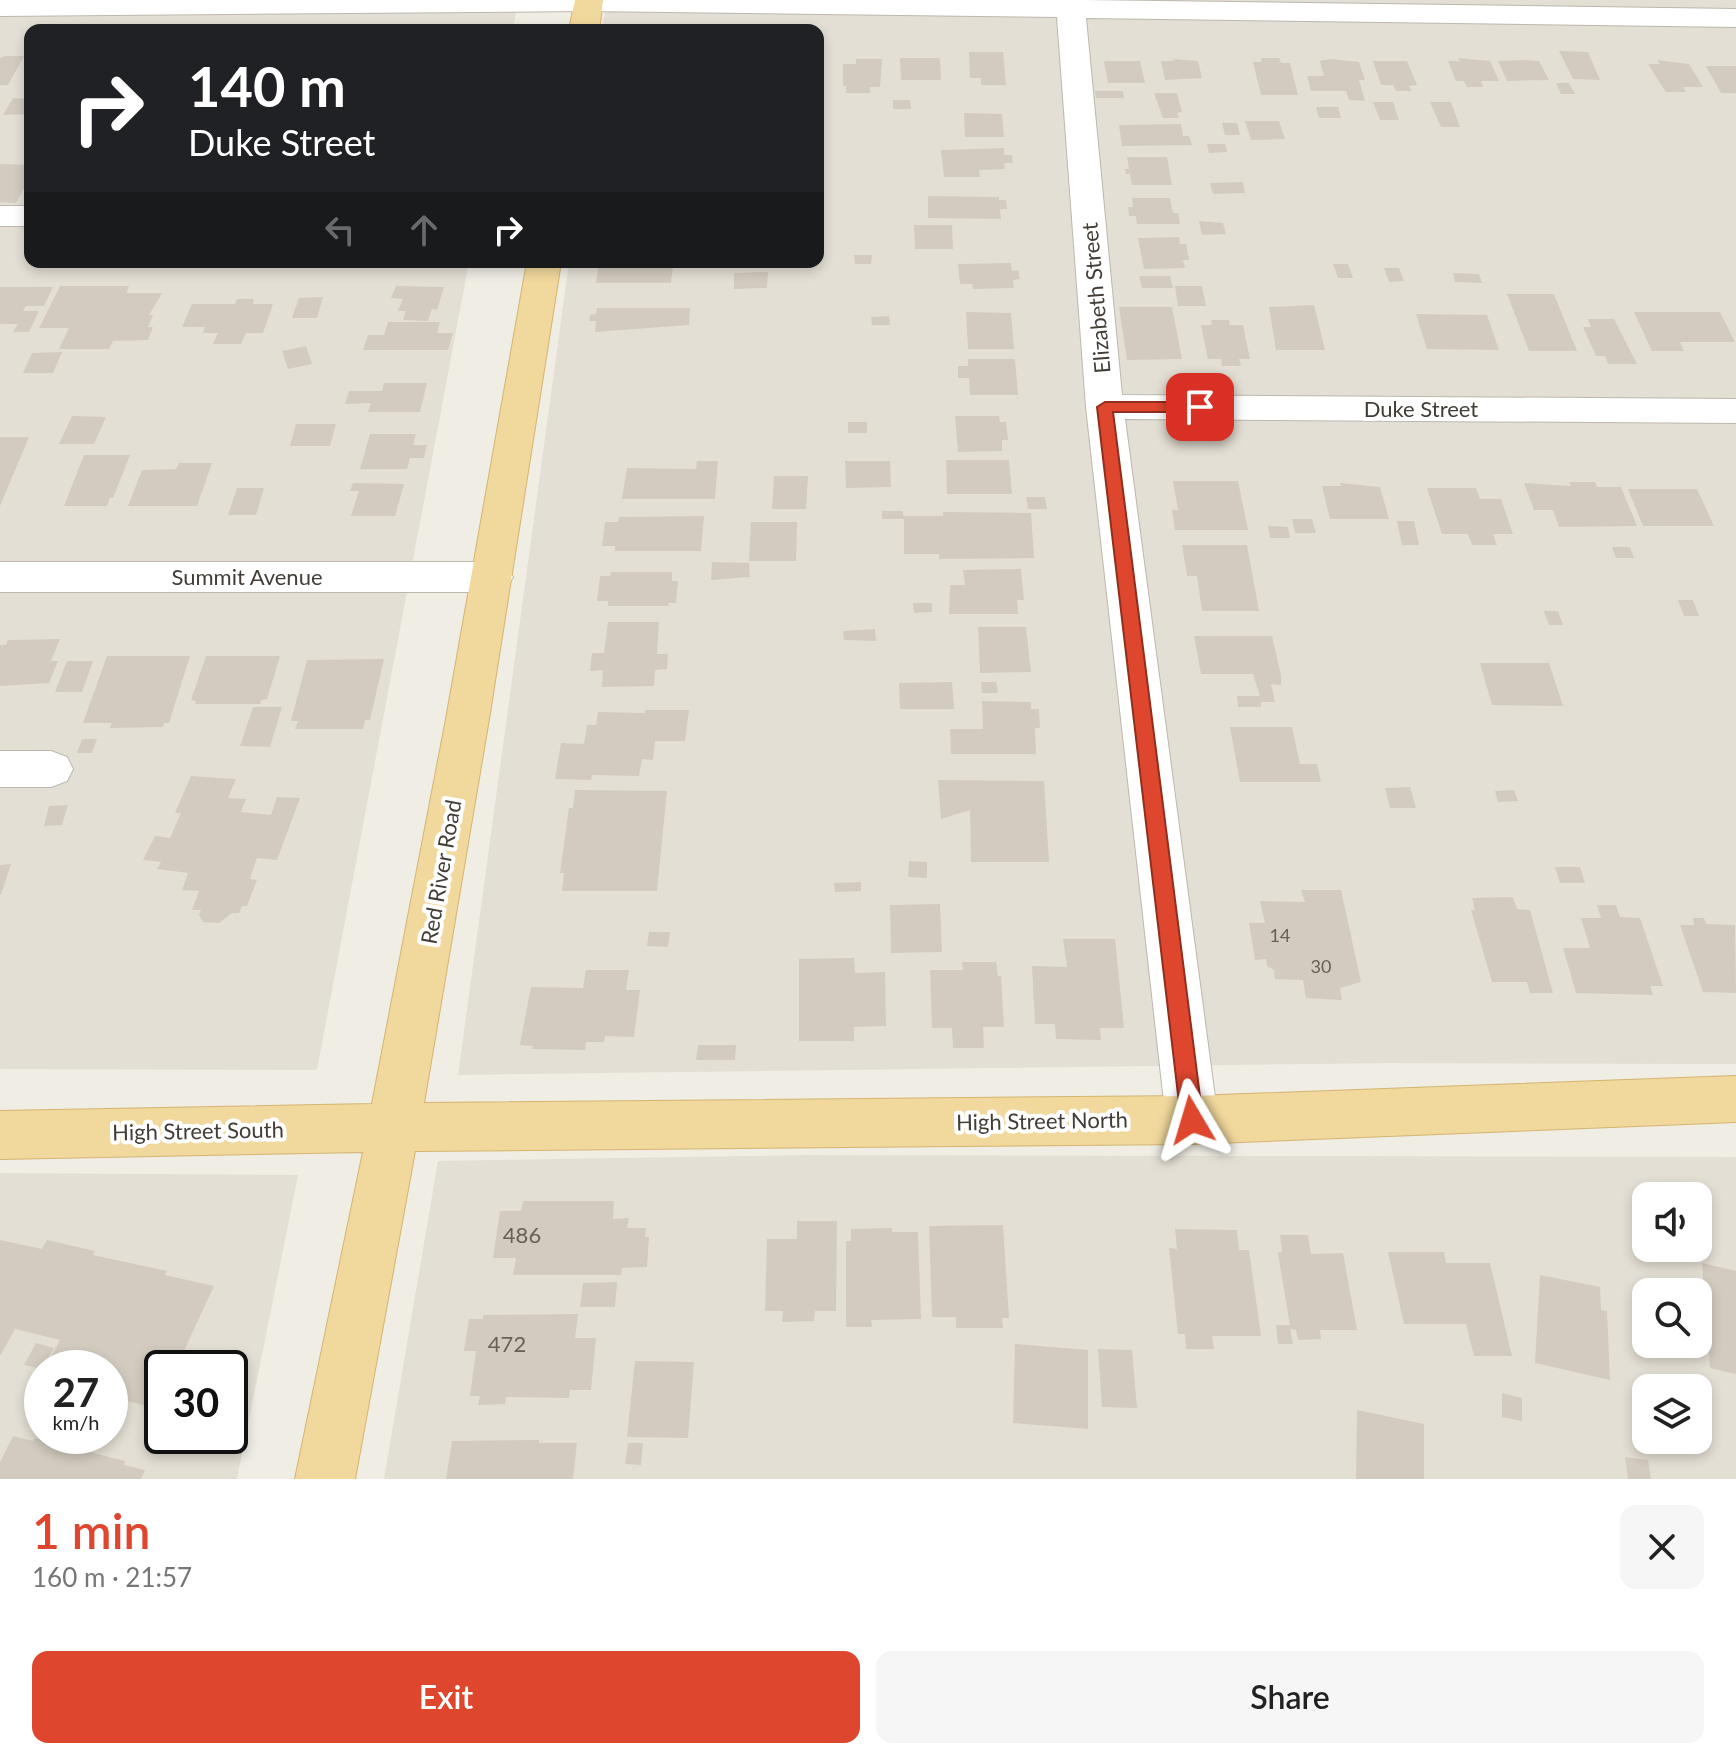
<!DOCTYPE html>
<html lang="en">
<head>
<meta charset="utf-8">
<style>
	:root { --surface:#fff; --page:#f6f6f6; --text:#222; --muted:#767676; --accent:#df462e }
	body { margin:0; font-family:Lato,sans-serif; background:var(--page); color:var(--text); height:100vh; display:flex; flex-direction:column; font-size:30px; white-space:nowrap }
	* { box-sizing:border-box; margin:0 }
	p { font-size:26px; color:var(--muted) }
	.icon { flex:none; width:44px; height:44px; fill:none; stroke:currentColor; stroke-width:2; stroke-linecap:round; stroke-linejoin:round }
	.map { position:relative; height:1479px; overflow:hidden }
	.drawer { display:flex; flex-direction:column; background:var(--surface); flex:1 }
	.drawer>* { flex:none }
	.banner { position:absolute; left:24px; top:24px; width:800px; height:244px; border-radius:16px; box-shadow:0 4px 12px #0003; background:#202124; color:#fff; overflow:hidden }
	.controls { position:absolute; left:1632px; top:1182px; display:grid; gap:16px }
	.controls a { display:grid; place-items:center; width:80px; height:80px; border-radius:16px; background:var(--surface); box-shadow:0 4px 12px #0003; font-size:40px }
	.speed { position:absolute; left:24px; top:1350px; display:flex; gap:16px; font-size:40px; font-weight:700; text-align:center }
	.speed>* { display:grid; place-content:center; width:104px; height:104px; border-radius:50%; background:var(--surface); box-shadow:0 4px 12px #0003; line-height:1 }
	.speed small { font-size:20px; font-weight:400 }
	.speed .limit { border:4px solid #111; border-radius:12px; background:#fff; color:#111 }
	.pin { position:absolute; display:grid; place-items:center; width:68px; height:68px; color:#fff; margin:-34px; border-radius:16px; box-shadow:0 4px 12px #0006 }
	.me { position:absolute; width:88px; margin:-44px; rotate:353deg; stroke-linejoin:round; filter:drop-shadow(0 0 6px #0008) }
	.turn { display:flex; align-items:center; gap:28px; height:168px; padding:0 32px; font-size:36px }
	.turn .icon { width:104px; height:104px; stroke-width:2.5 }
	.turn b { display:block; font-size:56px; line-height:68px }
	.lanes { display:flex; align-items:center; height:76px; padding:0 32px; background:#0003; justify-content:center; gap:40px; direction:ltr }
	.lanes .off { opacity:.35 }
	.round { display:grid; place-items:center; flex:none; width:84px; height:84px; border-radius:16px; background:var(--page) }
	.head { display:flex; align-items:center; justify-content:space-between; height:136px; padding:0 32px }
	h1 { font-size:48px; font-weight:600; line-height:60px; color:var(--accent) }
	.primary-button { display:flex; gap:16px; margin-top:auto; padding:16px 32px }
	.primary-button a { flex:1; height:92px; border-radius:16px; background:var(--accent); color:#fff; font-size:32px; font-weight:600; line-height:92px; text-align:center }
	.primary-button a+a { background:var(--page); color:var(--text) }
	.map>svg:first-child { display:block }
	.residential { fill:#e4dfd4; fill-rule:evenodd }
	.building { fill:#d3cbbf }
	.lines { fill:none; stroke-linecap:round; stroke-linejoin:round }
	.minor-casing { stroke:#bdb7ac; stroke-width:2 }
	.major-casing { stroke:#d4b570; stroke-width:2 }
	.minor { fill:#fff; fill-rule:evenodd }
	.major { fill:#f1d89d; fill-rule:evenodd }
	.route { fill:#df462e; stroke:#912e1e; stroke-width:2 }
	.labels { text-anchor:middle; stroke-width:8; stroke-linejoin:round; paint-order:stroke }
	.number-label { font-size:18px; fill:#666058 }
	.street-label { font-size:22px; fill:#423d36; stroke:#fff }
	.near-number-label { font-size:22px; fill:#666058 }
</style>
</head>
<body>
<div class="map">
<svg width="1736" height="1479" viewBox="0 0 1736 1479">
	<rect width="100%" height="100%" fill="#f0ede5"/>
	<g class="residential">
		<polygon points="0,0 518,0 513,30 30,30 30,262 469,262 317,1070 0,1069"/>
		<polygon points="608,0 1736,0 1736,1064 1390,1063 458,1075 569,262 818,262 818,30 601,30"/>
		<path d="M807,1155L1736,1157V1479H384L438,1161ZM1646,1196H1698V1248H1646ZM1646,1292H1698V1344H1646ZM1646,1388H1698V1440H1646Z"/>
		<path d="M0,1173L298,1175L237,1479H0ZM42,1368H110V1436H42ZM162,1368H230V1436H162Z"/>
	</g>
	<g class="building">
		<polygon points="1559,51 1588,52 1600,80 1573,79"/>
		<polygon points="969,52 1003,52 1006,85 981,85 981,78 970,78"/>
		<polygon points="5,56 24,56 8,85 0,85 0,58"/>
		<polygon points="900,58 940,58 941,80 901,80"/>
		<polygon points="1261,58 1279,58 1281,63 1290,63 1298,95 1261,95 1253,62 1262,62"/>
		<polygon points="1458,58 1490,61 1499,81 1481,81 1483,87 1467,87 1464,81 1456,81 1448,61 1459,61"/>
		<polygon points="856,59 882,59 880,87 870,87 870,93 846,93 846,86 843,86 843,64 856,64"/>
		<polygon points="1173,59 1198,61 1202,78 1165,80 1161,61 1173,61"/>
		<polygon points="1330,59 1359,62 1365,80 1359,80 1365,101 1349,100 1346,91 1311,91 1307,76 1324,76 1320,61"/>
		<polygon points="1522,60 1539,61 1549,80 1507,81 1498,61"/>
		<polygon points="1657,60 1689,64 1703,87 1683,87 1686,92 1666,92 1648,64 1660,64"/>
		<polygon points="1104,61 1140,61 1145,83 1108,83"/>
		<polygon points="1373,61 1407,61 1417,85 1409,86 1412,91 1396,91 1393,85 1381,85"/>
		<polygon points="1706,66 1736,66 1736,93 1721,93"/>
		<polygon points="1556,83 1569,83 1575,94 1561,94"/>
		<polygon points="1095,91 1123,91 1124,98 1096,98"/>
		<polygon points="1154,93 1177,93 1182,112 1177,113 1179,118 1163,118"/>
		<polygon points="13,98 30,99 29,114 3,115"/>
		<polygon points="893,100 910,100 911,109 893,109"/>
		<polygon points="1373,102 1393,102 1399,120 1380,120"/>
		<polygon points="1430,102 1451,102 1460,127 1441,127"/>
		<polygon points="1316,107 1338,107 1341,118 1319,118"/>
		<polygon points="964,113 1002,114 1004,137 965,137"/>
		<polygon points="1245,121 1279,121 1285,139 1251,140"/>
		<polygon points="1222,123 1237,123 1240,135 1225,135"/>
		<polygon points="1181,124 1183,136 1189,136 1192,145 1122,146 1119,125"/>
		<polygon points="1207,144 1225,144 1227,152 1209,153"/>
		<polygon points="1004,148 1004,155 1012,155 1013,163 1004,163 1005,169 979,170 980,177 944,177 941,150"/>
		<polygon points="1127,157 1167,157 1172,185 1132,185 1130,174 1126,174 1125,169 1129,169"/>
		<polygon points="0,164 30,165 30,177 16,203 0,202"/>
		<polygon points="1243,182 1245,193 1213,194 1210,183"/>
		<polygon points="928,196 999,197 999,200 1006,200 1007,209 1000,209 1001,219 928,218"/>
		<polygon points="1132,198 1170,198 1173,213 1178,213 1180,224 1137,224 1136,216 1129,216 1128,207 1133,207"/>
		<polygon points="1199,221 1223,223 1226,234 1202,235"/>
		<polygon points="914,225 952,225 953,249 915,249"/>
		<polygon points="1179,237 1180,244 1186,244 1189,260 1183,260 1185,268 1144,269 1138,238"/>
		<polygon points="854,255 872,255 871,264 855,264"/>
		<polygon points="599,262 684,262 684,265 673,265 671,283 596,283"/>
		<polygon points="1011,263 1012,271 1018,270 1020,279 1013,280 1014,288 973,289 972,284 960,284 958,264"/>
		<polygon points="1333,264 1348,264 1353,278 1338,278"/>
		<polygon points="1384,268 1399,268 1404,281 1389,282"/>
		<polygon points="768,272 767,288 734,289 734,273"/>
		<polygon points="1453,273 1479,274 1482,283 1455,282"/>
		<polygon points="1139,276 1170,276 1173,288 1142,288"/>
		<polygon points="60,286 129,286 126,293 162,293 149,315 153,315 148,327 153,327 148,340 113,341 109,349 59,349 69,328 39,328"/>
		<polygon points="396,286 444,287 437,310 432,309 428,321 403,320 406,311 398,311 403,299 391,298"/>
		<polygon points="1175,286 1202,286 1206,306 1178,306"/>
		<polygon points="0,287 53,287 44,306 26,306 23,311 39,311 29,332 13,332 18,324 0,324"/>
		<polygon points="1507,294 1554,294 1577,351 1529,351"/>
		<polygon points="323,297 317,318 292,318 299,298"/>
		<polygon points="237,299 254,299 253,304 273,304 263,333 246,333 241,344 213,344 218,333 203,333 205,327 182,327 192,304 235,304"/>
		<polygon points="1314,305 1325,350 1276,350 1269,307"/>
		<polygon points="1119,307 1172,307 1182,359 1127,360"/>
		<polygon points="597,308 690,308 689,325 595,332 596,321 589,321 590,315 596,314"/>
		<polygon points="966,312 1011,313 1014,349 968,349"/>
		<polygon points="1634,312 1720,312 1735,342 1680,342 1684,351 1652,351"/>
		<polygon points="1416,314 1487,315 1499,350 1427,349"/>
		<polygon points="889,316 890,325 872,325 871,317"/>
		<polygon points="1588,319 1614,319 1637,364 1608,364 1605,356 1596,356 1583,327 1591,327"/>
		<polygon points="1211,320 1229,320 1230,325 1243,325 1250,359 1239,359 1241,366 1222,366 1221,359 1208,359 1201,325 1212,325"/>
		<polygon points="388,322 440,322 437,333 453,333 448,350 363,350 368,335 384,335"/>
		<polygon points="306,346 312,364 288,369 282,351"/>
		<polygon points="62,352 53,373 23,373 32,353"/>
		<polygon points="968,359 1015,359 1018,395 970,395 969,378 958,378 958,366 968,366"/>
		<polygon points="384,383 427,383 420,412 368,412 371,403 345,404 349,391 382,391"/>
		<polygon points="72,416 106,417 94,444 59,444"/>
		<polygon points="955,416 999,416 1000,422 1006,422 1008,440 1002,440 1002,451 958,452"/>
		<rect x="848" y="422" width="19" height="11"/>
		<polygon points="296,424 336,424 330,446 290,446"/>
		<polygon points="370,434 416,434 413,445 427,445 424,458 410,458 407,469 360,469"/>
		<polygon points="0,437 29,437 0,506"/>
		<polygon points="84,455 130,455 113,498 110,498 107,506 64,506"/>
		<polygon points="946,460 1009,460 1012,494 947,494"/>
		<polygon points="697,461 718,461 715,499 622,499 627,468 696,469"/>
		<polygon points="845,461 890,461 891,487 846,488"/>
		<polygon points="179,463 212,463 197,506 128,506 142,470 176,469"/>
		<polygon points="774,476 808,476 806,509 772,509"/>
		<polygon points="1173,481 1238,481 1248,530 1175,530 1172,510 1178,510"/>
		<polygon points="1569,482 1595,482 1597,487 1621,487 1637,526 1559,527 1553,510 1534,510 1524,483 1571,486"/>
		<polygon points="353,483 404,484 395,516 351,516 359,491 350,491"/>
		<polygon points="1340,483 1380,487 1389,519 1330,519 1322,486 1341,486"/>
		<polygon points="237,488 264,488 256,515 228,515"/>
		<polygon points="1427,488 1476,488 1480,499 1501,499 1513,534 1493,534 1497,545 1472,545 1468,534 1442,534"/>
		<polygon points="1628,489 1697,489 1714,526 1643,526"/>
		<polygon points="1026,497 1045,497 1047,509 1028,509"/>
		<polygon points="882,511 903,511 903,516 943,516 943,512 1031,513 1034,558 939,559 939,554 904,554 904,519 882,519"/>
		<polygon points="704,516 701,551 615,551 615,546 602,546 605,522 618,522 619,517"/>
		<polygon points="1292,519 1312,519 1316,533 1295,533"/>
		<polygon points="1397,521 1414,521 1419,545 1402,545"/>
		<polygon points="751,522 797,522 796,561 749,561"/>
		<polygon points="1268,526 1288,527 1290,538 1270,538"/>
		<polygon points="1182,545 1247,545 1259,611 1202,611 1197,576 1187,576"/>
		<polygon points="1612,547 1630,547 1634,558 1616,558"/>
		<polygon points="712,562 749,563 750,577 711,580"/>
		<polygon points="1021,569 1024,600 1017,600 1018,614 949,614 950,585 965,585 963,570"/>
		<polygon points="611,572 672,572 672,581 678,581 676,603 669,603 668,606 608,606 608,601 597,601 600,576 610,576"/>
		<polygon points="1678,600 1693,600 1699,616 1684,616"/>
		<polygon points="913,603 932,603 932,612 914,613"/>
		<polygon points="1544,611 1558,611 1563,625 1549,625"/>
		<polygon points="608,622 659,622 657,654 668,654 667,669 655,670 654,686 602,687 603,670 590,671 592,653 604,653"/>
		<polygon points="978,627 1026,627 1031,672 980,673"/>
		<polygon points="875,629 876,641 844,640 843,631"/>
		<polygon points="1194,636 1272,636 1281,675 1281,685 1271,684 1275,702 1261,702 1261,707 1238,707 1237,696 1260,696 1253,674 1201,674"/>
		<polygon points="60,639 51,661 58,661 49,683 0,686 0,645 6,645 8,640"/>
		<polygon points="107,656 190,656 169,723 164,723 163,727 110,728 112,723 83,723"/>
		<polygon points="206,656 280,656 267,699 261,700 260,704 195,704 196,701 191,700"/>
		<polygon points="384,659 370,720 365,720 363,729 295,729 298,721 291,721 307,660"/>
		<polygon points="67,661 93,661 82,692 55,692"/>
		<polygon points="1480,663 1549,663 1563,706 1492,705"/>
		<polygon points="952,682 954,709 900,709 899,683"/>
		<polygon points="981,682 996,682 998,693 982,693"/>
		<polygon points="982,701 1031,702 1031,709 1039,709 1040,728 1035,728 1036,754 951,754 950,729 983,729"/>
		<polygon points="253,707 282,707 270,747 240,746"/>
		<polygon points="645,710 689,710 685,741 655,741 653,760 642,759 639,776 592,775 591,780 555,779 561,743 584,744 587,725 596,725 598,712 645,713"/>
		<polygon points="1230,727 1292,727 1300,764 1317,764 1321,782 1240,782"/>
		<polygon points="82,739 97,739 92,753 77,753"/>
		<polygon points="191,776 236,779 228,798 246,799 241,812 271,815 277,797 300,798 277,860 257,858 250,879 257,880 247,906 242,906 239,913 232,913 219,923 203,922 199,915 201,910 192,910 199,891 182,890 188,873 157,869 161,862 143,860 155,836 170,838 181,813 175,813"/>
		<polygon points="938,780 1044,781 1049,862 971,862 970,810 941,819"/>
		<polygon points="1410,787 1416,808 1390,808 1385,788"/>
		<polygon points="575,790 667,791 657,891 562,891 564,873 560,873 569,808 573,808"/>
		<polygon points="1514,790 1518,801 1498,802 1495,791"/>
		<polygon points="68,805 62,825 44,826 49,806"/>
		<polygon points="909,861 927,862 927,878 908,877"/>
		<polygon points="11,864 1,895 0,895 0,865"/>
		<polygon points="1555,867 1580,867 1585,883 1560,883"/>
		<polygon points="861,882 861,891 835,892 834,883"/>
		<polygon points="1301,890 1341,890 1361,982 1340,988 1342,1000 1306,998 1303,980 1275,979 1274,970 1267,966 1266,959 1255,960 1249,923 1265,923 1260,901 1305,902"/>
		<polygon points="1513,897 1517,909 1530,910 1553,993 1530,993 1527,982 1492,982 1471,910 1475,910 1472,898"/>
		<polygon points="940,904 942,952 891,953 890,905"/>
		<polygon points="1597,905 1616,905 1620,917 1640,918 1663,986 1650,986 1653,995 1576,993 1563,948 1590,948 1581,918 1601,918"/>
		<polygon points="1693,918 1704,918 1706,924 1735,925 1736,993 1703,992 1680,925 1694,925"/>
		<polygon points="649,932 670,932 668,947 647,946"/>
		<polygon points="1063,939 1115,939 1124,1028 1100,1028 1101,1040 1056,1039 1055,1024 1035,1024 1032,966 1067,967"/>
		<polygon points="854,958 855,973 885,972 886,1026 854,1027 854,1041 799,1041 799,959"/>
		<polygon points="962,962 996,962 998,976 1001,976 1004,1027 983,1027 984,1048 953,1048 952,1028 932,1028 930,970 963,970"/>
		<polygon points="586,970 629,970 626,990 640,990 634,1037 605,1036 604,1042 586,1042 585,1050 532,1049 533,1046 520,1045 531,987 583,988"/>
		<polygon points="698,1045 736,1045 735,1060 696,1060"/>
		<polygon points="523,1201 614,1201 613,1219 629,1218 627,1228 646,1228 645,1237 649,1237 647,1267 622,1268 621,1275 513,1275 516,1258 493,1258 500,1211 521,1211"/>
		<polygon points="797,1221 837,1221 836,1311 815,1311 814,1321 782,1322 783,1311 765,1311 767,1239 797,1239"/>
		<polygon points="1003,1225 1009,1318 1002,1318 1003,1328 956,1328 956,1317 932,1317 929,1226"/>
		<polygon points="892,1228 892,1232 918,1232 921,1319 871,1320 872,1327 846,1327 846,1241 851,1241 851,1229"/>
		<polygon points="1175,1229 1237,1230 1239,1250 1249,1250 1261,1336 1212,1336 1214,1349 1186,1349 1185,1334 1178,1334 1169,1248 1177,1249"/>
		<polygon points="1280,1235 1308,1235 1311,1254 1343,1253 1357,1330 1320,1330 1321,1339 1298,1340 1296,1330 1290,1329 1293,1344 1278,1344 1276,1325 1290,1325 1278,1253 1282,1252"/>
		<polygon points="0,1240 42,1249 47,1240 95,1251 93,1255 167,1271 165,1275 214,1286 182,1355 194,1358 190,1368 162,1368 162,1410 116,1398 119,1393 110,1391 110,1368 45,1368 60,1340 15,1329 0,1356"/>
		<polygon points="1388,1252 1444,1252 1446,1263 1490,1263 1512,1356 1474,1356 1466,1324 1404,1324"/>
		<polygon points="1702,1263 1736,1271 1736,1374 1710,1368"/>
		<polygon points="1540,1275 1600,1287 1601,1310 1607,1311 1610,1380 1535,1363"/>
		<polygon points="617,1282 615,1307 580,1307 583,1283"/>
		<polygon points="578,1314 575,1338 596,1338 591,1390 570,1390 569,1398 506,1397 505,1404 478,1405 480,1396 470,1396 476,1351 464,1351 469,1319 483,1319 483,1315"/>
		<polygon points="36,1343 54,1348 42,1369 24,1365"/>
		<polygon points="1015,1344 1088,1350 1088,1429 1013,1423"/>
		<polygon points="1098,1349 1132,1350 1137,1408 1102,1407"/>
		<polygon points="635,1361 694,1362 688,1438 627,1437"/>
		<polygon points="1502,1393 1522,1398 1522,1421 1502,1417"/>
		<polygon points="1357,1410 1424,1424 1424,1479 1356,1479"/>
		<polygon points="1698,1412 1703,1413 1704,1446 1690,1443 1689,1440 1698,1440"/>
		<polygon points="13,1436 33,1441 35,1438 125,1461 124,1465 145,1470 141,1479 0,1479 0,1462"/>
		<polygon points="539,1440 539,1443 577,1443 573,1479 446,1479 452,1441"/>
		<polygon points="628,1443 643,1443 641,1465 625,1464"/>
		<polygon points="1625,1457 1648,1460 1651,1479 1628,1479"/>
	</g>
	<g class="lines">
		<defs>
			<g id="minor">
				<polygon points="0,0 1084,0 1736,9 1736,27 1086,18 1122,395 1736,399 1736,423 1125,419 1218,1120 1210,1137 1192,1144 1174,1137 1166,1120 1086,407 1057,17 588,11 0,16"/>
				<rect x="0" y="206" width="30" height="20"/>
				<polygon points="0,562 493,562 507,567 513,577 507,587 493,592 0,592"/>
				<polygon points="0,751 51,751 67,757 73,769 67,781 51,787 0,787"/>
			</g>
			<g id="major">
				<polygon points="575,0 603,0 599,30 569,30"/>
				<polygon points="527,262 561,262 489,719 424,1103 1192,1096 1736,1076 1736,1122 1192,1144 415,1151 355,1479 295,1479 363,1152 0,1159 0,1111 372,1104 446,719"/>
			</g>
		</defs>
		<use href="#minor" class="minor-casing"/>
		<use href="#major" class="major-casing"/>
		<use href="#minor" class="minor"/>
		<use href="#major" class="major"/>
	</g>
	<polygon class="route" points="1105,402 1200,402 1207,407 1200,412 1113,412 1203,1120 1200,1127 1192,1130 1185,1127 1181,1120 1097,407"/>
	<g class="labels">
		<g class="number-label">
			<text x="1280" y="942">14</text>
			<text x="1321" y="973">30</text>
		</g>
		<g class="street-label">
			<text transform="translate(1096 298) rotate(-95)" y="8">Elizabeth Street</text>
			<text x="1421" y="417">Duke Street</text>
			<text x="247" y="585">Summit Avenue</text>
			<text transform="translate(441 872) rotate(-80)" y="8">Red River Road</text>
			<text transform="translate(1042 1121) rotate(-1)" y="8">High Street North</text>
			<text transform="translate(198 1131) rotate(-1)" y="8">High Street South</text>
		</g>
		<g class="near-number-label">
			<text x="522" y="1243">486</text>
			<text x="507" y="1352">472</text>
		</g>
	</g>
</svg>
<div class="controls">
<a><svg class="icon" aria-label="sound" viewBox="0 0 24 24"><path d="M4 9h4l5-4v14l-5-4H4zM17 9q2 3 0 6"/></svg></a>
<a><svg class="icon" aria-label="search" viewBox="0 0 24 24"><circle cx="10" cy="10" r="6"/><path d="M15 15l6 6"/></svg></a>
<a><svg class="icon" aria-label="layers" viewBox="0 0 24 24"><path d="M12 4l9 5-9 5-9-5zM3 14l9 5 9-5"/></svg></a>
</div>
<div class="speed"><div>27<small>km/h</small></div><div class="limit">30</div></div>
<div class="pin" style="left:1200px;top:407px;background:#d93025"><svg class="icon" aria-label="arrive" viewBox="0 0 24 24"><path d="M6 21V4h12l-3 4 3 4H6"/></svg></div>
<svg class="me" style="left:1192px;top:1120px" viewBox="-20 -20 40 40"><path d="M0-17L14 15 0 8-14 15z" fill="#df462e" stroke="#fff" stroke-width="4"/></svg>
<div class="banner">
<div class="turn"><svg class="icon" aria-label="right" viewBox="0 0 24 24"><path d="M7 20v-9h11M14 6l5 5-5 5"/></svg><div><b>140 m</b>Duke Street</div></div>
<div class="lanes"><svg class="icon off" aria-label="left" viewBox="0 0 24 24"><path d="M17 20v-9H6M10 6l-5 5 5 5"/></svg><svg class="icon off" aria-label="ahead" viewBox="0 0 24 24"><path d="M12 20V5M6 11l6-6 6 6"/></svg><svg class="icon" aria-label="right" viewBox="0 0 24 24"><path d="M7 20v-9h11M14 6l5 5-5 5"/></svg></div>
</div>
</div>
<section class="drawer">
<div class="head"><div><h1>1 min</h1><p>160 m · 21:57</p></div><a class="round"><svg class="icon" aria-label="close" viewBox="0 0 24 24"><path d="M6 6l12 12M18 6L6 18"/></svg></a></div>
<div class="primary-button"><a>Exit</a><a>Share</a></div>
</section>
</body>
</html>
